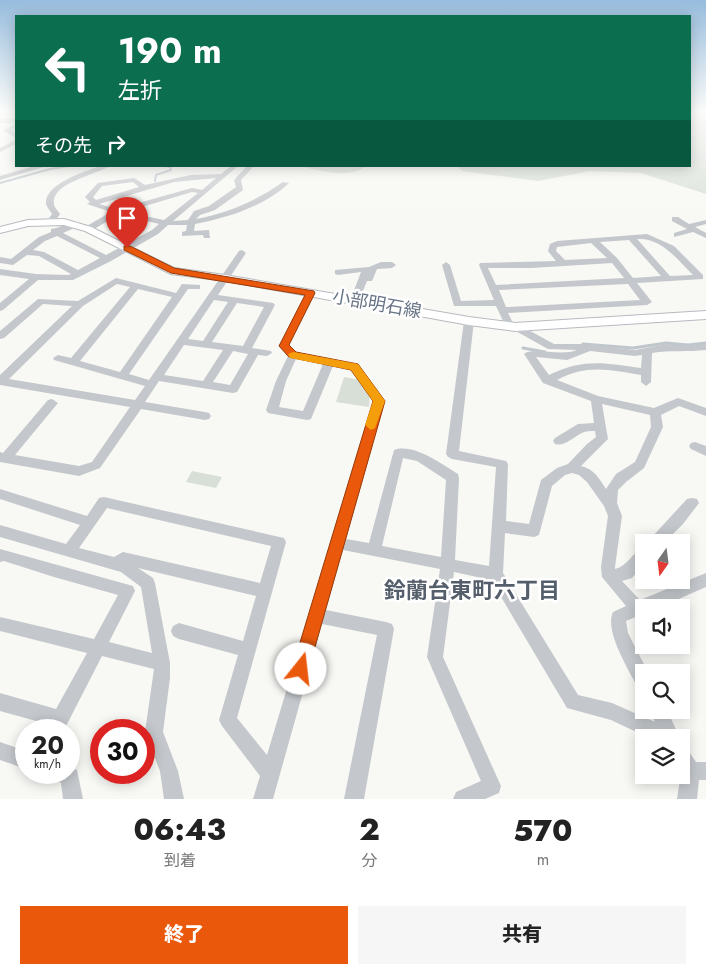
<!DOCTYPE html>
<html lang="ja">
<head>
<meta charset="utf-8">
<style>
	:root { --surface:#fff; --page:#f6f6f6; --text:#222; --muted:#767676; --accent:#ea580c }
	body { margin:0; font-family:Jost,"Noto Sans JP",sans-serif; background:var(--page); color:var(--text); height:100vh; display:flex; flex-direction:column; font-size:19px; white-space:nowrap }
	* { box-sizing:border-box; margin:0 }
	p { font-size:16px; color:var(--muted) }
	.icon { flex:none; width:28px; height:28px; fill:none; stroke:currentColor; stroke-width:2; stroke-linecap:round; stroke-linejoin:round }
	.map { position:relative; height:799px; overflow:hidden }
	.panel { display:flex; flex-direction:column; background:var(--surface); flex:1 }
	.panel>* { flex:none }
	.banner { position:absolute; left:15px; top:15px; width:676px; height:152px; border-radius:0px; box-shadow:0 2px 12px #0003; background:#0b6e4f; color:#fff; overflow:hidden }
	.needle { width:32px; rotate:194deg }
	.buttons { position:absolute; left:635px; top:534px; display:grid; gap:10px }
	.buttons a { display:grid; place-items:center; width:55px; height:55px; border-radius:0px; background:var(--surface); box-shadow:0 2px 12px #0003; font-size:25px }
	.speed { position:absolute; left:15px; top:719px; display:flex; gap:10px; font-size:25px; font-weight:700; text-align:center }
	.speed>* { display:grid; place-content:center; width:65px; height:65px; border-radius:50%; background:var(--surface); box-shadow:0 2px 12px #0003; line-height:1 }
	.speed small { font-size:12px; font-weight:400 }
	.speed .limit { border:8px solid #d22; background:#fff; color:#111 }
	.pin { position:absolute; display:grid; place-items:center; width:42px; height:42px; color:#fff; margin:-51px -21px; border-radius:50% 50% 50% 0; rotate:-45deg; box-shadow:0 0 5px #0007 }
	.pin .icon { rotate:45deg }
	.me { position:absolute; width:55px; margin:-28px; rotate:16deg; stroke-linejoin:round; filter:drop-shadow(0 0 4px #0008) }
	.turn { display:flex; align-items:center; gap:18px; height:105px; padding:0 20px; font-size:22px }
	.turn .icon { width:65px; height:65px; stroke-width:2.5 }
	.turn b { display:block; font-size:35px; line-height:42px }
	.then { display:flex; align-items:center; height:48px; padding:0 20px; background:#0003; gap:10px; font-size:19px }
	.eta { display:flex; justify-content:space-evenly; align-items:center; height:85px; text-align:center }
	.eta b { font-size:30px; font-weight:800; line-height:35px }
	.cta { display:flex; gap:10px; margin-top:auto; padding:10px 20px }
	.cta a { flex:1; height:58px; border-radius:0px; background:var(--accent); color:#fff; font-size:20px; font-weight:800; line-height:58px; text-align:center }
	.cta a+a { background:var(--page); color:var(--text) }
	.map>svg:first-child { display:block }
	.green { fill:#d8dfd7 }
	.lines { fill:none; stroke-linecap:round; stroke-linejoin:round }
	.stream-far1 { stroke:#bfc7cd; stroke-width:2 }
	.stream { stroke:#bfc7cd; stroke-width:3 }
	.major-casing { stroke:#b7babf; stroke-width:2 }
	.minor { fill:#c4c7cb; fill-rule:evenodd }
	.major { fill:#fff; fill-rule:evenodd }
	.route { fill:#ea580c; stroke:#983908 }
	.slow { fill:#f59e0b }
	.labels { text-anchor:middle; stroke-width:5; stroke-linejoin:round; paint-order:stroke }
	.street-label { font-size:18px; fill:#677386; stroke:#fff }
	.near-neighbourhood-label { font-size:22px; font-weight:bold; fill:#555e6b; stroke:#fff }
</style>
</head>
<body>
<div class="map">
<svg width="706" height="799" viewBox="0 0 706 799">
	<rect width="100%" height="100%" fill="#f8f8f5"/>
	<g class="green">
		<polygon points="690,111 706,111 706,194 641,173 590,171 538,181 462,171 457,166 690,166"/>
		<path d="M299,166H366C349,180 319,170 299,166Z"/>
		<polygon points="344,377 360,380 370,394 369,407 336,402"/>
		<polygon points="192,471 222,477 216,488 186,482"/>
	</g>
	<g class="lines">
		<g class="stream-far1">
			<polyline points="155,181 156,175 171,170 170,167 166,166"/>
			<polyline points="0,183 50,169 69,166"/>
		</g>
		<g class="stream">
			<polyline points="580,347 583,344 633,348 666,343 688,345 706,343"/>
			<polyline points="523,348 545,352"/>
		</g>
		<defs>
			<polygon id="major" points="64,219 91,227 174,268 225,275 469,317 515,323 706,311 706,319 515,331 469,325 225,281 171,274 85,231 64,225 28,226 0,233 0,227 28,220"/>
		</defs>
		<use href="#major" class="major-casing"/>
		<g class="minor">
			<rect x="0" y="119" width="16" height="4"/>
			<polygon points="16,124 16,128 11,130 16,134 16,138 3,130"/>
			<polygon points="16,140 16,144 0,152 0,148"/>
			<polygon points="35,166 47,166 0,180 0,176"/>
			<path d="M100,166H110C98,174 50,183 54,204C54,207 58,211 60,214L54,223H48L47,221L52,214C50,211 47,207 46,204C44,184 86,171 100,166Z"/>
			<path d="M231,166H238L173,221L188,220L194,211L209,206L236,187L234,180L247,166H254L241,180L243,190L215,210L200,215L196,219C228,213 256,201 283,182L289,183C265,206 227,218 195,224L194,231L209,230L210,238H204L203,235L182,236V232L186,231L187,225H168L158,234L111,261L73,280H38L3,310L0,311V303L29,279L0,275V269L36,274L68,275L71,274L39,256L27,255L13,265L0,263V257L11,259L39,237L51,232V229C60,228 70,222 79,222V226L63,233L106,255L152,230L159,224L119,214L91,231H85V227L111,212L87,204L90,202L85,197L98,183L134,178L145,185L191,175L221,174ZM216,178L202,190L192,188L117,209L99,204L174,182ZM133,182L139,187L96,200L93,197L102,186ZM192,192L198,193L164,220L125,212ZM57,236L100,258L78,270L44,252L33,250L45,241Z"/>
			<polygon points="672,217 678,217 689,224 706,220 706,224 695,227 706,233 706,238 693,232 674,237 674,233 687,229 672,221"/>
			<path d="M647,234L674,246L703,275V279L637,283L652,302L647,305L508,313L512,321L554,344H583L635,350L667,344L689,346L706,344V350C688,352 670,350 652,353L651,382L646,386L641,382V375C609,370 587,364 557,380L598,396L654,408L678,398L706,408V416L679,406L661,415L663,427L644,468L626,482L618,490L617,503L622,516L615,567V569C628,566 632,552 644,548V564L632,578L622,581L640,600L706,573V587L658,608H644L643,614L626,621L628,633L648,672H644V690L638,688C629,670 604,631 613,612L626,606L602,577L601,567L608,516L604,506L587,482L579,475L572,473L565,475L552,486L539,535L534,537L505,533L503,573L578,695L612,703L655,722L649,710H667L680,738H649L611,720L567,708L491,580L454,572L443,657L501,786L499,793L485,799H453L456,792L481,781L427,657L440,569L343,550L326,610L386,622L392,624L394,629L364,799H344L377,635L322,624L273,799H253L260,776L222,726L219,720L238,655L179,639L173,636L171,631L173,626L179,623L243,641L256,596L138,568L153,578L155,583L170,663V678L163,732L178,771L184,799H164L160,771L145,732L154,669L102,656L64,730H45L47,724L0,711V693L56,709L87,653L0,631V617L94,639L118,595L54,577L4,561L0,562V549L133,586L135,591L109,642L152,653L141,587L121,572L0,537V525L66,544L80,525L0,499V489L87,516L99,498L104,497L284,538L286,542L237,718L267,755L373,401L350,370L333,366L311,419L307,420L268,413L266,410L276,381L288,356L279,346L307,291L310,290L315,293L289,345L296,352L358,365L385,401L346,539L369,543L394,450C414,443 441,464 458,474L459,478L455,560L489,566L496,467L452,459L448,457L446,454L464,321L469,318L474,321L459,451L506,461L508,464L506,521L529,524L541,480L557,468L568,464L587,444L596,437L595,431C590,431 586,431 582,433C573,437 565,447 555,444L553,441L555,438L578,424L594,423L591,401L543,383L524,354C532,346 559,357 577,350L548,349L505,325L496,306H454L442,265L446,262L450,265L461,301L494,300L479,265L480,263L556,261L548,251L550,244L557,241ZM637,239C661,237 678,260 693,275L670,276ZM629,240L661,276L633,278L617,258L600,242ZM591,243L607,258L565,260L556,251L557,247ZM612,263L624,278L496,285L488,268H532ZM628,284L640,300L506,307L499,290ZM590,351L635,356L642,355L641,368C605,363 583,358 549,375L536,357L567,360ZM296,359L323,364L303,411L279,407L286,381ZM602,404L650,415L651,427L635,462L616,474L606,489C599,478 594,469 581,466L608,439ZM403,458L417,461L446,480L441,557L382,546ZM107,508L271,546L260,583L123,552L114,557L79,548Z"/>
			<path d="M242,250L246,253L218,295L273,303L275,305L252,348L271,351L272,353L267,356L258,355L237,392L233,393L159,381L145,402L205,412L209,413L211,416L209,419L205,420L141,409L100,468L79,476L0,462V452L3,453L48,400L52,399L58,403L15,455L79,466L92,462L130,407L0,385V375L72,306L43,304L4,338L0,339V331L38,299L78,301L116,278L176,293L182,284L200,285V289H188L129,374L149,380L239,251ZM117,284L130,287L71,358L58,355L53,358L54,360L145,386L135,400L9,379L83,306ZM138,289L172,297L120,372L80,361ZM214,300L228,302L203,341L188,339ZM237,303L264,307L243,346L212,342ZM184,345L223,350L203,381L164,375ZM233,351L248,354L230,385L213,382Z"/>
			<polygon points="381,262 392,262 396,265 392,268 377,269 372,281 367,281 358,303 352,303 350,301 361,272 338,275 335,274 335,270 369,267"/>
			<polygon points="695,442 706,446 706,456 691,449 689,446 691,443"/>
			<polygon points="692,498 697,499 699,503 683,524 665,542 649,542 651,538 687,499"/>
			<polygon points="0,742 26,751 26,769 0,760"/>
			<polygon points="681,746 687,749 696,762 706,762 706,780 699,780 697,799 677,799 681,773"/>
			<polygon points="69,767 77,770 83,799 63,799 61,783 51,779 49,772 69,772"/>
		</g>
		<use href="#major" class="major"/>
	</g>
	<linearGradient id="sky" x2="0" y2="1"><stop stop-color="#97bcdd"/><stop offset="0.5" stop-color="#fcfcfa"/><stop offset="1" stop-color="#fcfcfa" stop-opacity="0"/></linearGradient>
	<rect width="706" height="223" fill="url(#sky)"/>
	<polygon class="route" points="124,246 130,246 174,268 314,291 315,293 289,345 296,352 358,364 385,401 307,675 301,677 295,675 292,669 373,401 351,370 289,357 279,346 305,295 171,273 124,250"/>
	<polygon class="slow" points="294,352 358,364 385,401 375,428 371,430 365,425 373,401 351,370 290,358 288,355 290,353"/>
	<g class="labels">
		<g class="street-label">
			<text transform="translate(377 304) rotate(10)" y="6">小部明石線</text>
		</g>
		<g class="near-neighbourhood-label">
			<text x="472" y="598">鈴蘭台東町六丁目</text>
		</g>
	</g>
</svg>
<div class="buttons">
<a><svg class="needle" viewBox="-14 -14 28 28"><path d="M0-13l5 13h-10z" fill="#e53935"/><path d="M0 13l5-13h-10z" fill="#767676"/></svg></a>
<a><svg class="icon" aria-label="sound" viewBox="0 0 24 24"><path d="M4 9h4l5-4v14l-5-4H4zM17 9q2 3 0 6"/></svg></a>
<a><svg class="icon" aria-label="search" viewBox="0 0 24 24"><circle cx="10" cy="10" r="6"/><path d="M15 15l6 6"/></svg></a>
<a><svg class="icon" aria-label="layers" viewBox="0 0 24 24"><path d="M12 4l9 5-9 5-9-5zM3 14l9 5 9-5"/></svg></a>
</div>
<div class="speed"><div>20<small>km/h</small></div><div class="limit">30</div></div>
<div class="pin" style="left:127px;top:248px;background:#d93025"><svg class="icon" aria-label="arrive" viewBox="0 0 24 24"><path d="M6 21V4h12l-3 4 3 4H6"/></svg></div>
<svg class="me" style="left:301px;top:669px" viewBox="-20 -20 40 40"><circle r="19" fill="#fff"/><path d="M0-13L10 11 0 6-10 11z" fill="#ea580c"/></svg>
<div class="banner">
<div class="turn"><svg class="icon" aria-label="left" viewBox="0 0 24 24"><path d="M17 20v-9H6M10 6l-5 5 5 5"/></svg><div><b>190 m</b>左折</div></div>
<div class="then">その先<svg class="icon" aria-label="right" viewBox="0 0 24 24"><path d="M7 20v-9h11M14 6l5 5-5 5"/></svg></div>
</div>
</div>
<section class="panel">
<div class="eta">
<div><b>06:43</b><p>到着</p></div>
<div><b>2</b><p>分</p></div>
<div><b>570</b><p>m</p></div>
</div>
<div class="cta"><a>終了</a><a>共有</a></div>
</section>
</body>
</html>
